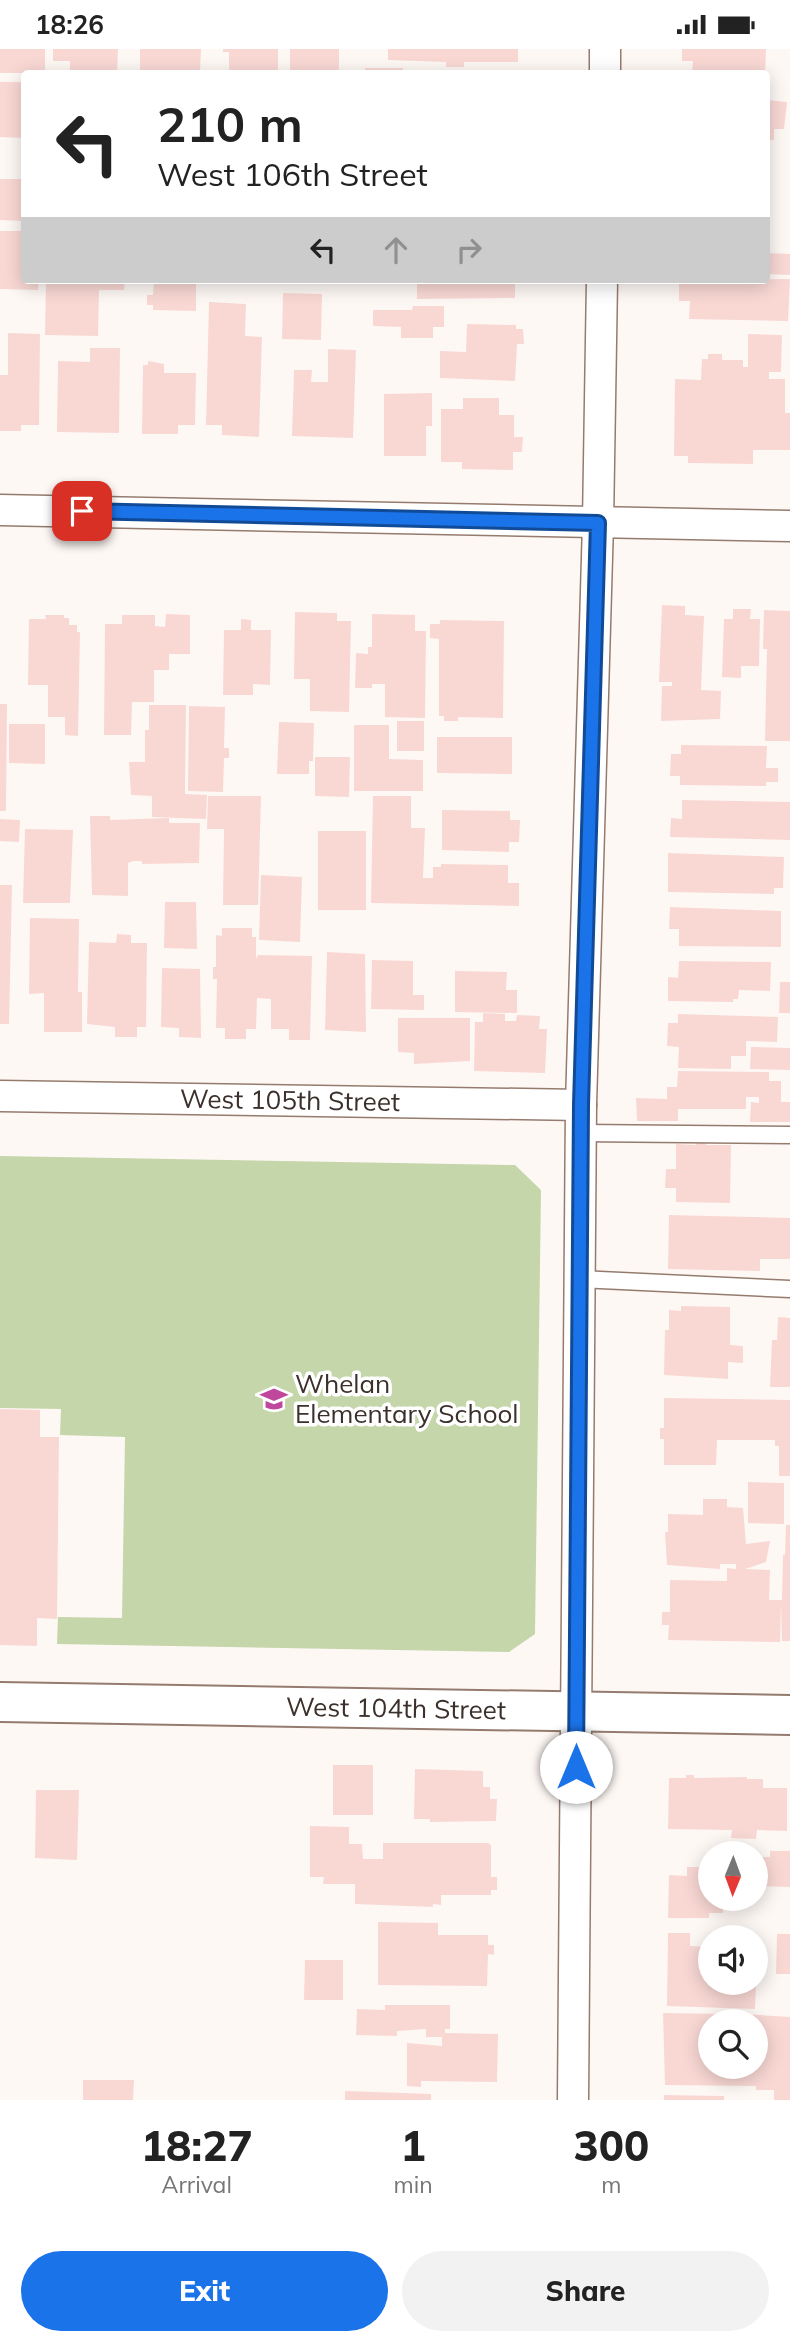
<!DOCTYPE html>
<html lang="en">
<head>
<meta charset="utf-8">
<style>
	:root { --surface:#fff; --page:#f2f2f2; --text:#222; --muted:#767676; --accent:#1a73e8 }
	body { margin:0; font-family:Mulish,sans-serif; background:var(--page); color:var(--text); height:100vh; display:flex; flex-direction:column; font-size:26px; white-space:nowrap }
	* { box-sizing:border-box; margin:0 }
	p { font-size:23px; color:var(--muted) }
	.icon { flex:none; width:38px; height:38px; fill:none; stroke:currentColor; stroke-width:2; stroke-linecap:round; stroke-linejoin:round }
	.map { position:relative; height:2051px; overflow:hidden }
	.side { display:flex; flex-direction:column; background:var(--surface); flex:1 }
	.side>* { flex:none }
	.guide { position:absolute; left:21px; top:21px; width:749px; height:214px; border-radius:7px; box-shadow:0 4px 18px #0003; background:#fff; color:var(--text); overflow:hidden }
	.needle { width:46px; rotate:181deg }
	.buttons { position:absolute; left:698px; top:1792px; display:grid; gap:14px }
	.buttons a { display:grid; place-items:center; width:70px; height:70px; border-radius:50%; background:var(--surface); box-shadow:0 4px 18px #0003; font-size:35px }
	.pin { position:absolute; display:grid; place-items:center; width:60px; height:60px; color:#fff; margin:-30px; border-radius:14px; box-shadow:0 4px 10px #0006 }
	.me { position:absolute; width:77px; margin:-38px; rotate:0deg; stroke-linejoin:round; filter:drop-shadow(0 0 5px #0008) }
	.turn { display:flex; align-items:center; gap:24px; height:147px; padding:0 21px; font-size:32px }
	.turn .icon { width:91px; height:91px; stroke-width:2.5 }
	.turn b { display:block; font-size:49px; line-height:60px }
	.lanes { display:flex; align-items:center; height:66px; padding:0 21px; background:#0003; justify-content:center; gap:35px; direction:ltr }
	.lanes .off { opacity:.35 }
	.eta { display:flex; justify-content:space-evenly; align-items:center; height:119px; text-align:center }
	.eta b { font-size:42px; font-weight:800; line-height:49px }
	.button { display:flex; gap:14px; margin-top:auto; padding:14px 21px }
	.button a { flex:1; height:80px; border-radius:42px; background:var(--accent); color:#fff; font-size:28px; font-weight:800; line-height:80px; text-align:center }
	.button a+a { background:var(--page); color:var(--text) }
	.status { display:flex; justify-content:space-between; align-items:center; height:49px; padding:0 35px; background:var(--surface); direction:ltr }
	.status svg { height:19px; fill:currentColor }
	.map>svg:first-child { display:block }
	.green { fill:#c5d6aa }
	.building { fill:#f9d8d4 }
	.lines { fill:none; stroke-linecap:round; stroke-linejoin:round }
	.service-casing { stroke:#957b6e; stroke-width:19 }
	.minor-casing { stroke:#957b6e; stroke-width:33 }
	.tertiary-casing { stroke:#957b6e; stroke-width:42 }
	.service { stroke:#fff; stroke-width:16 }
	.minor { stroke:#fff; stroke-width:30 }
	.tertiary { stroke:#fff; stroke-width:38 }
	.route-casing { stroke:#114b97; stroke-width:18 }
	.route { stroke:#1a73e8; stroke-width:12 }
	.labels { text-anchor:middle; stroke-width:7; stroke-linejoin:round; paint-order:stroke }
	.street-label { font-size:26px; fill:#3b302b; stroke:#fff }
	.poi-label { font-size:26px; fill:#3b302b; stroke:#fff; text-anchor:start }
</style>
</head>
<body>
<div class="status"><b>18:26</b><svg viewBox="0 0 49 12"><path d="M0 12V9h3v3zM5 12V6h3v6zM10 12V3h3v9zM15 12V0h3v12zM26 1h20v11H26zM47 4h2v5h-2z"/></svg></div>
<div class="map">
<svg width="790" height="2051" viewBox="0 0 790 2051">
	<rect width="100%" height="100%" fill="#fef8f5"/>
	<polygon class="green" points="0,1107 515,1116 541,1141 535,1585 509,1603 57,1595 58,1568 122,1569 125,1388 60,1386 61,1360 0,1359"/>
	<g class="building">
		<rect x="0" y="0" width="45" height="24"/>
		<polygon points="53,0 118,0 117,24 70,24 70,12 53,12"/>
		<polygon points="140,0 201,0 200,24 140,24"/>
		<polygon points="223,0 278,0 278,24 229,24 229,3 223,3"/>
		<rect x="290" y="0" width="49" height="24"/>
		<polygon points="388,0 518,0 518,13 464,13 464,18 446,18 446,13 388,11"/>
		<polygon points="682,0 766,0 765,24 692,24 693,12 682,12"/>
		<rect x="365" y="19" width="38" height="5"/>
		<polygon points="0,33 24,33 24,89 0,88"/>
		<polygon points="766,51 787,53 784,80 774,80 774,91 766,91"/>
		<polygon points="0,130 24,130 24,172 0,171"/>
		<polygon points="0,182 24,182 24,231 39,231 38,241 0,240"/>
		<polygon points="766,204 790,205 790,226 766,225"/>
		<polygon points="790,230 788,272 689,270 690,252 679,252 679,231"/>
		<polygon points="46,231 125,231 124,241 99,241 98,287 45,286"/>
		<polygon points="154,231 196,231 196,262 153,261 153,256 147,256 147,246 153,246"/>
		<polygon points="417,231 515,231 515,249 417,250"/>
		<polygon points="283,244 322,245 321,291 282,290"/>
		<polygon points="209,253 246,255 245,287 262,288 259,388 222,386 222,376 206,376"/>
		<polygon points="413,257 444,257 444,278 433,278 433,289 401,289 401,278 373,277 373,261 412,261"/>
		<polygon points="467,275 516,276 516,280 523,280 524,295 517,295 515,332 440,329 440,302 466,303"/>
		<polygon points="8,284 40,285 39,376 21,376 21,382 0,382 0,326 8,326"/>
		<polygon points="748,285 782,286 781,323 769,323 769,330 785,330 785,364 790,364 790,401 753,401 753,415 688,414 688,407 674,407 675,330 701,331 702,310 708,310 708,305 722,305 722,311 743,311 743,318 748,318"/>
		<polygon points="90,299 120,299 119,384 57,383 58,312 90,313"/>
		<polygon points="328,300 356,301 353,389 292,387 294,321 312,321 311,333 328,333"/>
		<polygon points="148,312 164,315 164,324 196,324 195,376 178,376 178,385 142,385 143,316 148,316"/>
		<polygon points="432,344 432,377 426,377 426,407 384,407 384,345"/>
		<polygon points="463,349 499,349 499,366 514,366 514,388 523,388 522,403 513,403 513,421 462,420 462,413 441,413 441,360 463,360"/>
		<polygon points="662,556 685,557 685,566 704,567 701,641 721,642 720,670 661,672 662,637 672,637 672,633 659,633"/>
		<polygon points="733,560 751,560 750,570 760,570 759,617 741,617 741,629 722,628 724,570 733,570"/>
		<polygon points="764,561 790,562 790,692 765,692 767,600 763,600"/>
		<polygon points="295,563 337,564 337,572 351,572 349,663 310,662 310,630 294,630"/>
		<polygon points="166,565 190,566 190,605 169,605 169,621 154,621 154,653 132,653 131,686 104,686 105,575 122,575 122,566 155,566 155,577 165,578"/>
		<polygon points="372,565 415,566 415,582 426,582 425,669 385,668 385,635 372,635 372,639 355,639 356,604 368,605 368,598 372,598"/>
		<polygon points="45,566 64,566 64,569 69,569 69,576 77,576 77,583 80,583 78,687 65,686 65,668 48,668 48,636 28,636 29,570 46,570"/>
		<polygon points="241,570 251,571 251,581 271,581 270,636 253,635 253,646 223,646 224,581 241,581"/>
		<polygon points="440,571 504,572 503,669 458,668 458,672 444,672 444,667 439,667 439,590 430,589 430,575 440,575"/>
		<polygon points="0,655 7,655 6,762 0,762"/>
		<polygon points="149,656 186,656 185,745 207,746 206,770 152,768 152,747 131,746 129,713 145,713 145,681 149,681"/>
		<polygon points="189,657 225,658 224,699 229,699 229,709 224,709 223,743 188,742"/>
		<rect x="397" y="672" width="27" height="30"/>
		<polygon points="279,673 314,674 313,712 309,712 309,725 277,725"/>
		<polygon points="9,675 45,675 45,715 9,714"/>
		<polygon points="354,676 389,676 389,710 423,711 423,742 354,742"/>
		<polygon points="437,688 512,688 512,725 437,724"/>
		<polygon points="681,696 767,697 766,719 778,719 778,733 766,733 766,737 680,736 680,727 670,727 671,705 681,705"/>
		<polygon points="315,708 350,708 349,748 315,747"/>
		<polygon points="208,747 261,747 258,856 223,856 224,780 207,780"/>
		<polygon points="373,747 411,747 411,779 425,779 423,829 433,829 433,818 441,818 441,815 508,816 508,834 519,834 519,857 371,854"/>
		<polygon points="682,751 790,753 790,791 670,788 671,769 682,770"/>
		<polygon points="442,761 510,762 510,771 520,771 519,793 509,793 509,803 442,801"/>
		<polygon points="90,767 110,767 110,771 169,769 169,774 200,774 199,814 142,815 142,812 134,812 128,814 128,847 92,846"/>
		<polygon points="0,770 20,771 19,793 0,792"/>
		<polygon points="25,780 73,781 70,854 23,854"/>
		<rect x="318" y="782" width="48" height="79"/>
		<polygon points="668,804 784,808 783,839 774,839 774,845 668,843"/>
		<polygon points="261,826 302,828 300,893 259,891"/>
		<polygon points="0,836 12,836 9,975 0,975"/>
		<polygon points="165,853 196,853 197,900 164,899"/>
		<polygon points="670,858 781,862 781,898 679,897 679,880 669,880"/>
		<polygon points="30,869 79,870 78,943 82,943 82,983 44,983 44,944 29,945"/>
		<polygon points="222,879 252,879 252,888 256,888 256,910 258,906 312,907 310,991 289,991 289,980 271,980 271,950 257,949 256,980 246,980 246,990 225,990 225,979 216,979 217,930 213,930 213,918 216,918 216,886 222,887"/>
		<polygon points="117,885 131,886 131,894 147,894 146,978 137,978 137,988 115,988 115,978 87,975 89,893 116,894"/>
		<polygon points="327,903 365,905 366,983 325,981"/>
		<polygon points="372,911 413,912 413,946 424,946 424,961 371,960"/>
		<polygon points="679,912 771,913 770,942 739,941 738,950 733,950 733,953 668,952 668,928 678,929"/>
		<polygon points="162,919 200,920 201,989 179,988 179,979 161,978"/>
		<polygon points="455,922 507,923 506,941 517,941 517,964 455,963"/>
		<polygon points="780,933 790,933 790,964 779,964"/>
		<polygon points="483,964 505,965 505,972 516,972 517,966 540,967 539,980 547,980 545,1024 474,1022 475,973 483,973"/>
		<polygon points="678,965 778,968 777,993 746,992 746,1007 731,1007 731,1020 678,1019 679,998 667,997 668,974 678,974"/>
		<polygon points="398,969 470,969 470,1012 414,1015 414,1004 398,1003"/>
		<polygon points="751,998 790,999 790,1021 750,1020"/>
		<polygon points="678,1022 769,1023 769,1032 781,1032 781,1053 790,1053 790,1073 750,1073 751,1053 759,1054 759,1048 746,1048 746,1060 678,1060 678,1072 637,1072 636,1049 667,1050 667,1038 677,1038"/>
		<polygon points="696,1092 706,1092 706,1096 731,1096 730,1154 676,1153 676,1139 665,1139 666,1120 676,1120 676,1095 696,1096"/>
		<polygon points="669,1166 790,1169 790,1210 760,1210 760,1222 668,1220"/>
		<polygon points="681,1257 730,1258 730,1296 743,1297 743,1314 728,1313 728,1330 664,1326 665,1281 669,1281 669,1261 681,1262"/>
		<polygon points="778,1268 790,1269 790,1338 770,1338 772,1291 777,1291"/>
		<polygon points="664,1349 790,1351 790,1427 779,1427 779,1397 775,1397 775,1391 717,1391 716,1416 664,1416 664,1390 660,1390 660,1379 664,1379"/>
		<polygon points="0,1360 40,1361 40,1388 59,1388 57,1570 37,1569 37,1597 0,1596"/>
		<polygon points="748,1433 784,1434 784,1475 748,1474"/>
		<polygon points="703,1450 727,1450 727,1458 743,1459 746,1495 770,1492 766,1513 745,1520 770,1521 769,1551 782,1551 783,1506 785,1506 786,1476 790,1476 790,1592 782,1592 781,1555 780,1593 668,1591 669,1576 662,1576 662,1563 670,1563 670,1531 727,1532 727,1519 736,1520 736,1515 720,1515 720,1520 667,1516 665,1483 668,1483 668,1465 703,1466"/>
		<rect x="333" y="1716" width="40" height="50"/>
		<polygon points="415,1720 483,1722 483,1738 490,1738 490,1750 497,1750 496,1772 430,1773 430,1770 414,1770"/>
		<polygon points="686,1726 694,1726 694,1729 747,1728 747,1730 763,1730 763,1739 787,1739 787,1782 757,1781 756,1790 731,1789 732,1781 668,1780 669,1729 686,1729"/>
		<polygon points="36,1741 79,1741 77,1811 35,1809"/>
		<polygon points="310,1777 349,1778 349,1795 362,1795 363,1810 383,1810 383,1794 488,1794 491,1796 491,1828 497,1828 497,1841 491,1841 491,1846 441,1846 441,1856 433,1855 433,1858 355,1855 355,1835 323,1835 324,1828 310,1828"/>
		<polygon points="770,1802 790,1802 790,1838 756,1837 756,1808 770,1808"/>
		<polygon points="708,1807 710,1850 723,1850 723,1864 709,1864 709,1869 668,1869 669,1826 687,1827 687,1818 708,1818"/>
		<polygon points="378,1873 438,1874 438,1886 488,1886 488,1896 494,1896 494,1906 488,1905 487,1937 378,1936"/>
		<polygon points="668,1884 690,1884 690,1897 710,1898 710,1934 756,1934 755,1960 667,1957"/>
		<polygon points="777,1885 790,1885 790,1925 776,1925"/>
		<polygon points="305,1911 343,1911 343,1951 304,1951"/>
		<polygon points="385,1956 450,1956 450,1980 445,1980 445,1984 498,1985 497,2033 421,2032 421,2038 407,2037 407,1994 442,1997 442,1988 426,1988 426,1980 397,1982 397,1987 356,1986 357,1960 385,1961"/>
		<polygon points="663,1964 727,1965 727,1972 710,1972 710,2018 756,2018 756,1972 745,1972 745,1965 790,1968 790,2051 774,2051 774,2041 756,2041 756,2037 665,2036"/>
		<polygon points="83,2031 134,2031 133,2051 83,2051"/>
		<polygon points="345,2042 431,2045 431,2051 345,2051"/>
		<polygon points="664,2046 724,2047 724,2051 664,2051"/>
	</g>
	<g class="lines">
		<defs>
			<g id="service">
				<polyline points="581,1084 790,1086"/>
				<polyline points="579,1230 790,1240"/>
			</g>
			<g id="minor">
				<polyline points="605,24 605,0"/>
				<polyline points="0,461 790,477"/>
				<path id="s1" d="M0,1047L581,1056"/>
				<polyline points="573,2051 581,1056 598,474 602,231"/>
			</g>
			<g id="tertiary">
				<path id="s2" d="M0,1653L790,1666"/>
			</g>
		</defs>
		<use href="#service" class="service-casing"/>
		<use href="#minor" class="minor-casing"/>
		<use href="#tertiary" class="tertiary-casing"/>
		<use href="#service" class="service"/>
		<use href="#minor" class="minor"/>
		<use href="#tertiary" class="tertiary"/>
	</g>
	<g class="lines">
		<defs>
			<polyline id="route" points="82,462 598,474 581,1056 576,1718"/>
		</defs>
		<use href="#route" class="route-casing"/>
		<use href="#route" class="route"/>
	</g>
	<defs>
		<symbol id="school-bare" viewBox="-9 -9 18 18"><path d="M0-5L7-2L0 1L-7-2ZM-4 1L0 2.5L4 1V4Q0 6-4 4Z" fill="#bf479c" stroke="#fff" stroke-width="2.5" paint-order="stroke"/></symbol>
	</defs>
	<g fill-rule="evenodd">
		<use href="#school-bare" x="255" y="1331" width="38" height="38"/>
	</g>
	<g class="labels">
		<g class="street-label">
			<text dy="9" stroke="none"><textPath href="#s1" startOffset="290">West 105th Street</textPath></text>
			<text dy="9" stroke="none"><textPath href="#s2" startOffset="396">West 104th Street</textPath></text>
		</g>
		<g class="poi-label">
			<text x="295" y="1344">Whelan<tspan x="295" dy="30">Elementary School</tspan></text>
		</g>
	</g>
</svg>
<div class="buttons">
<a><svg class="needle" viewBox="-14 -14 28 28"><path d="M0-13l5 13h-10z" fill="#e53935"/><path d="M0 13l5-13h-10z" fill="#767676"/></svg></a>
<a><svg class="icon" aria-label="sound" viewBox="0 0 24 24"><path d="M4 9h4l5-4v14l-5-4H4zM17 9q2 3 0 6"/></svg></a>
<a><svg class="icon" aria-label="search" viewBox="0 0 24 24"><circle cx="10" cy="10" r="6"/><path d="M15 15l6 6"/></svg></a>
</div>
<div class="pin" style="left:82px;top:462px;background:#d93025"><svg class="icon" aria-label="arrive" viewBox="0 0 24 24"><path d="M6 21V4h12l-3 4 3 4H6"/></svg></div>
<svg class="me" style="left:576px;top:1718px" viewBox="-20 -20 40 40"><circle r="19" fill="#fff"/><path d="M0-13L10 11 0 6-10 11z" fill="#1a73e8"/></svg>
<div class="guide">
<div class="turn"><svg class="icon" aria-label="left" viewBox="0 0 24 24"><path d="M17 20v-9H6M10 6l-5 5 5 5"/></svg><div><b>210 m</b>West 106th Street</div></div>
<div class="lanes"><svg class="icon" aria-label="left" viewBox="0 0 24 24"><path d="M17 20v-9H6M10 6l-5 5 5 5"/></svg><svg class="icon off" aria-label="ahead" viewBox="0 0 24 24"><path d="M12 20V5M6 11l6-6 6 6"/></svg><svg class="icon off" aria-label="right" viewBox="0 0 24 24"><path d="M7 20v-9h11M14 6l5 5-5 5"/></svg></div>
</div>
</div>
<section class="side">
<div class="eta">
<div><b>18:27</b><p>Arrival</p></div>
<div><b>1</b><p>min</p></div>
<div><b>300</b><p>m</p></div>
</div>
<div class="button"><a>Exit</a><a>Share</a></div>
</section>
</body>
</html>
